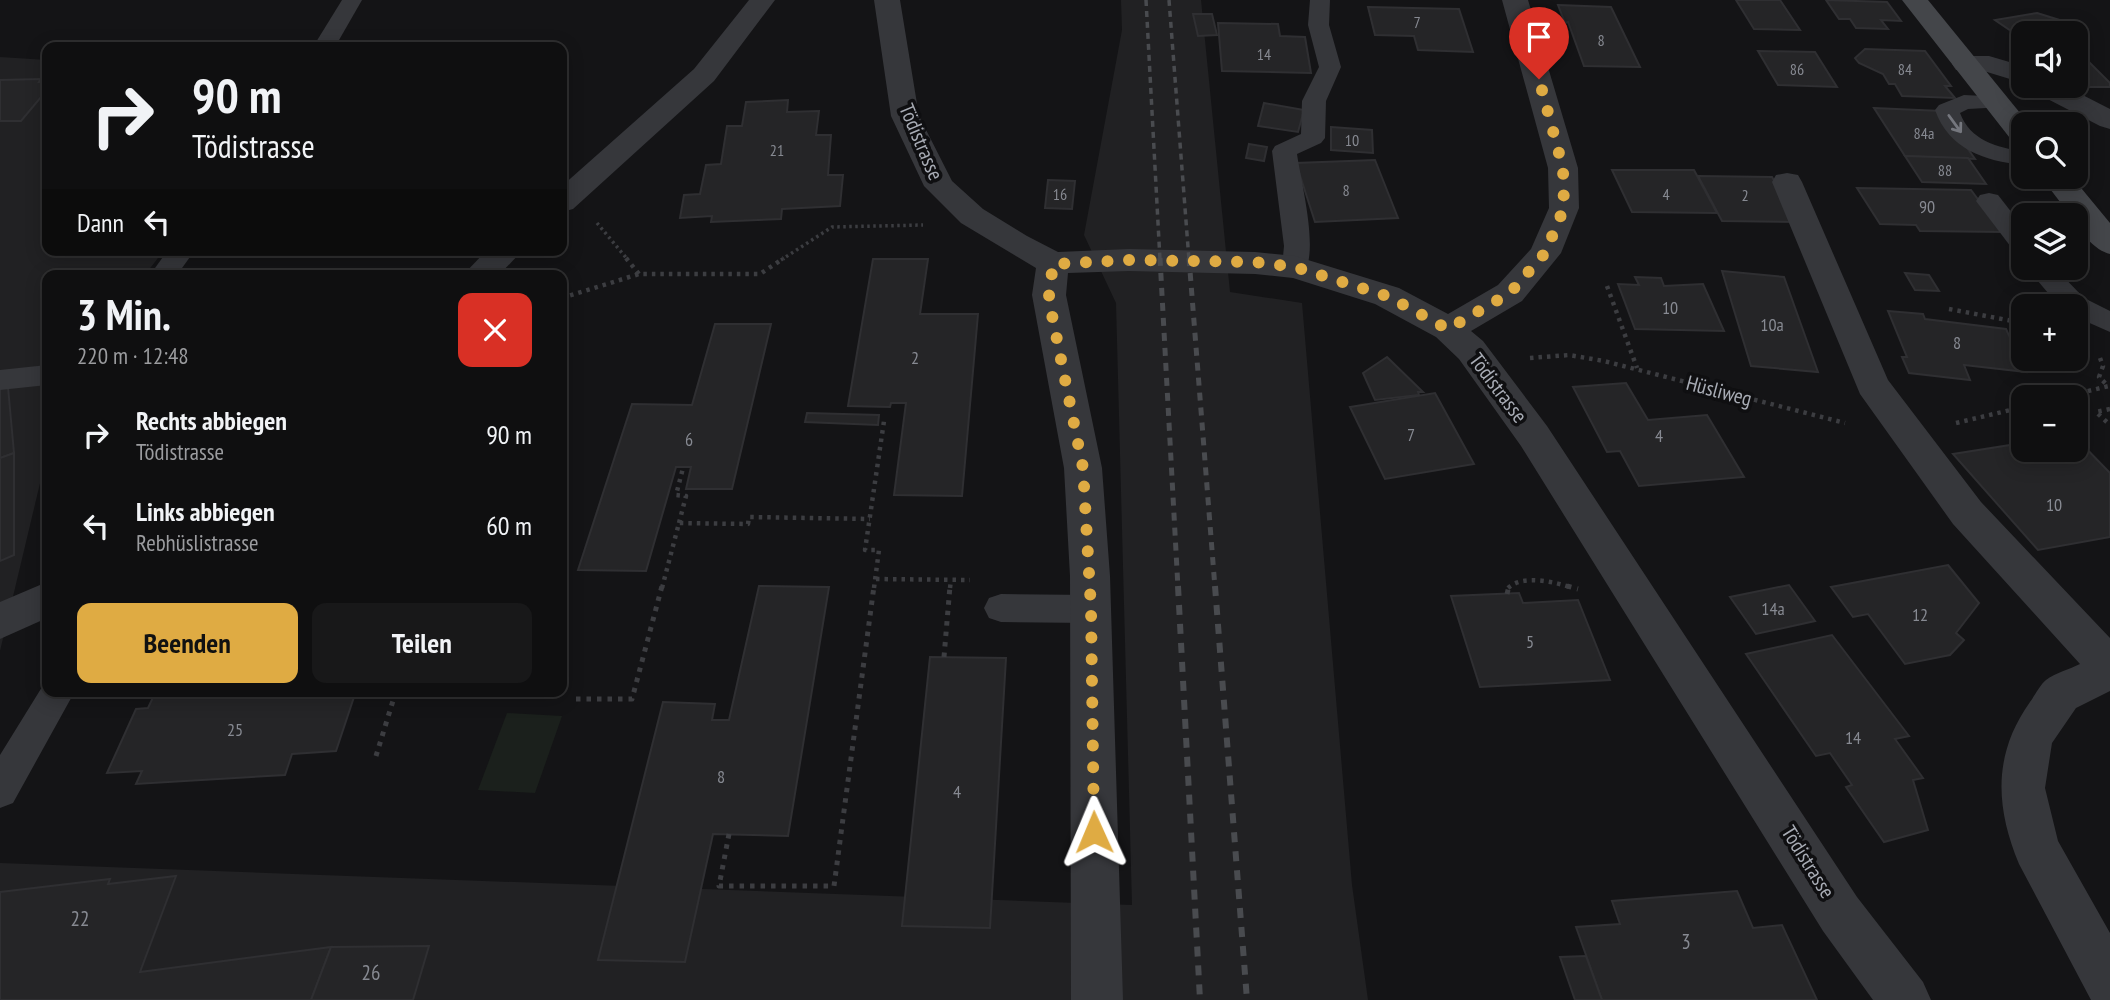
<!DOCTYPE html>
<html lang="de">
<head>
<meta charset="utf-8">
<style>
	:root { --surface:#0f0f10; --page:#181819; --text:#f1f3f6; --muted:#9b9c9f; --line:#2f2f30; --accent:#dfab43 }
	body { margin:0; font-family:"PT Sans Narrow",sans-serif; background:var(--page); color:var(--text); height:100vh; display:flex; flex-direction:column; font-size:26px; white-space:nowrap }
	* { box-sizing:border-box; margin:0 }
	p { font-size:23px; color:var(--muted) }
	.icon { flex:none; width:38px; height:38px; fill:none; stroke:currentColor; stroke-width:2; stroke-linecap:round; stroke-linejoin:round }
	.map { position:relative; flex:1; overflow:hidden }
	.drawer { position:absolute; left:42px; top:270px; width:525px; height:427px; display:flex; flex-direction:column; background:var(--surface); border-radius:14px; box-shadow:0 4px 18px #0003,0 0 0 2px var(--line) }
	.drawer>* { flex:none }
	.guide { position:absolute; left:42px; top:42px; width:525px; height:214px; border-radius:14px; box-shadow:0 4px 18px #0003,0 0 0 2px var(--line); background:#0f0f10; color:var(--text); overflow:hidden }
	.controls { position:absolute; left:2011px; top:21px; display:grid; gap:14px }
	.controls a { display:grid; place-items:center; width:77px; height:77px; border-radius:14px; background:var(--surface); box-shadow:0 4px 18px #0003,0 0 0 2px var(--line); font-size:35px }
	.pin { position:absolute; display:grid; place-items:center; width:60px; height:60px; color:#fff; margin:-72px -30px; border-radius:50% 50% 50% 0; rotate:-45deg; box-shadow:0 0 7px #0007 }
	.pin .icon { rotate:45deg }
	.me { position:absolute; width:77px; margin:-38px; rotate:359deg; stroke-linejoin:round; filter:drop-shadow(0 0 5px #0008) }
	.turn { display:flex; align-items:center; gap:24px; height:147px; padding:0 35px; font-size:32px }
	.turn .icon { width:91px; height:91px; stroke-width:2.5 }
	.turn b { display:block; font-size:49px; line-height:60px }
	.then { display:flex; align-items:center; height:66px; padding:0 35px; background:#0003; gap:14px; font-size:26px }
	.round { display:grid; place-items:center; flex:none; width:74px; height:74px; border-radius:14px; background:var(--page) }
	.headline { display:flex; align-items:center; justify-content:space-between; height:119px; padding:0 35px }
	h1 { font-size:42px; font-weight:700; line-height:52px }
	.cta { display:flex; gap:14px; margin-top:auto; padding:14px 35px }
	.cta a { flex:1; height:80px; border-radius:14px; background:var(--accent); color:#111; font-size:28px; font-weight:700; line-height:80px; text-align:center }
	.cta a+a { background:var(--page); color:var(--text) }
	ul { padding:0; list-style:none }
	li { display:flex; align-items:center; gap:21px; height:91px; padding:0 35px }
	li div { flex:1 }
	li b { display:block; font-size:26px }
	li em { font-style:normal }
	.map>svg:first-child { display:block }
	.built { fill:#212123 }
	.green { fill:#1b201c }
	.building { fill:#252527; stroke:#2f2f32; stroke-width:2 }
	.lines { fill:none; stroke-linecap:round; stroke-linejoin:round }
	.path-far2 { stroke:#3c3d41; stroke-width:3.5; stroke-dasharray:2.5 3.5; stroke-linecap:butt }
	.path-far1 { stroke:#3c3d41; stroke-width:4.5; stroke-dasharray:3.5 5; stroke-linecap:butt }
	.path { stroke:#3c3d41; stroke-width:5; stroke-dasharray:4.5 6; stroke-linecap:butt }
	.service { fill:#36373b; fill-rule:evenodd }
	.minor { fill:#36373b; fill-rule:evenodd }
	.secondary { fill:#44464a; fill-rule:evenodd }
	.rail-far2 { stroke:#494b4f; stroke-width:3.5; stroke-dasharray:6 5; stroke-linecap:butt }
	.rail-far1 { stroke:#494b4f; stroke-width:5; stroke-dasharray:8 7; stroke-linecap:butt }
	.rail { stroke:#494b4f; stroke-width:6; stroke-dasharray:10 9; stroke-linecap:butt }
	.oneway { stroke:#75777e }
	.route { stroke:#dfab43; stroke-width:12; stroke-dasharray:0 21.6 }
	.labels { text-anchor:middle; stroke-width:7; stroke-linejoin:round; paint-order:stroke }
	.far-number-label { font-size:16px; fill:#878a92 }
	.number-label { font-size:18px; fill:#878a92 }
	.street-label { font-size:21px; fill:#a8acb5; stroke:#0f0f11 }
	.near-number-label { font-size:21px; fill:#878a92 }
</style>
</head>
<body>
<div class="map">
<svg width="2110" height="1000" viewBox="0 0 2110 1000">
	<rect width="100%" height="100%" fill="#141416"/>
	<g class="built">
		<polygon points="1121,0 1201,0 1230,292 1302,303 1352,885 1368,1000 0,1000 0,863 1132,905 1116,303 1084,235 1122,30"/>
		<polygon points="0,57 47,60 47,250 164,250 145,275 47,275 47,454 0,651"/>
	</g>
	<polygon class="green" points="507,713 562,716 535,793 478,790"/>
	<g class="building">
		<polygon points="1736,0 1780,0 1800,30 1754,29"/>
		<polygon points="1826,0 1887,2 1901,21 1881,20 1888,29 1856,28 1850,19 1839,19"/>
		<polygon points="1558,5 1611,7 1640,67 1584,66 1568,22 1565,23"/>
		<polygon points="1368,7 1459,9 1473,52 1418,50 1414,36 1375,35"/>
		<polygon points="2037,13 2066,22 2072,26 2072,32 2023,33 2023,39 1995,20"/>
		<polygon points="1193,14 1212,14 1217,35 1198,36"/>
		<polygon points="1218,23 1278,24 1280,36 1305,37 1311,73 1222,71"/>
		<polygon points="1865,49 1925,51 1951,86 1945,86 1955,98 1902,96 1895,84 1889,84 1883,74 1859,63 1855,58"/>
		<polygon points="1758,51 1815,52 1837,87 1778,85"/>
		<polygon points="2076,61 2089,62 2110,83 2110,87 2071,87 2076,86"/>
		<polygon points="41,79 39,82 47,81 47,90 21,121 0,121 0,80"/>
		<polygon points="788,100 787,112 819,111 816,135 831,135 828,175 843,175 840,206 782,209 781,219 711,222 712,216 680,218 684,195 700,194 706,165 721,164 727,126 742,126 746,102"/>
		<polygon points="1264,103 1304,110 1298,132 1258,126"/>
		<polygon points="1874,108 1941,111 1975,159 1905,156"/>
		<polygon points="1331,127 1372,130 1373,153 1331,150"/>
		<polygon points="1249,144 1267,147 1264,161 1246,158"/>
		<polygon points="1905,156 1968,158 1986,184 1922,182"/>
		<polygon points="1375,160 1398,218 1315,222 1296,163"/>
		<polygon points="1612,170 1694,170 1717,213 1632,212"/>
		<polygon points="1698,176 1772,177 1798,222 1722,221"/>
		<polygon points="1048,180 1075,181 1072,209 1045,208"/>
		<polygon points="1857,188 1971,190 2002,232 1920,231 1916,225 1880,224"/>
		<polygon points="873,259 928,259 920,314 978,314 962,496 894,495 906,403 891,403 890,407 848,406"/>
		<polygon points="1722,271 1784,277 1818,372 1751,366"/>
		<polygon points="1905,273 1929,275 1939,291 1915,290"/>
		<polygon points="1635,277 1661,278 1664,286 1703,284 1724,331 1635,329 1618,284 1639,285"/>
		<polygon points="1888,311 1923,314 1925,319 2006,329 2026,372 1964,365 1970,380 1909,373 1902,357 1907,357"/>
		<polygon points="715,324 771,324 732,489 686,489 691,467 676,467 646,571 578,570 632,404 692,405"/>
		<polygon points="1387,357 1423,392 1418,392 1419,395 1375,400 1363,373"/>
		<polygon points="1626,383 1648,420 1707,415 1744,477 1639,486 1620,451 1607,452 1573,387"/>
		<polygon points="8,387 14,453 0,458 0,388"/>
		<polygon points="1435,393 1474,464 1385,479 1350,407"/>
		<polygon points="807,413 879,415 878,425 805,422"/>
		<polygon points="2076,438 2110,473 2110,537 2038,550 1953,454 2023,443 2023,450 2076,450"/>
		<polygon points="14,453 14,555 0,561 0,458"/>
		<polygon points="1948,565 1979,603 1956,633 1964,640 1950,655 1905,664 1868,614 1853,617 1831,587"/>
		<polygon points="1789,585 1815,621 1756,634 1730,597"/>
		<polygon points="759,586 829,587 788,836 713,834 685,962 598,960 663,702 715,704 712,720 729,720"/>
		<polygon points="1519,593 1523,603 1578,600 1610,680 1480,687 1451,596"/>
		<polygon points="1832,635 1909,736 1895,739 1923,778 1913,780 1928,830 1884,842 1846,787 1852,785 1830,753 1816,756 1746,654"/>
		<polygon points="930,657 1006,658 990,928 902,926"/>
		<polygon points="156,691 356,691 336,751 292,754 285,775 136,784 142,771 107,773 136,709 148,708"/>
		<polygon points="176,876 140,972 331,947 311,1000 0,1000 0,892 110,879 108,884"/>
		<polygon points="1737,891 1753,928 1782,925 1817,1000 1602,1000 1576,927 1620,924 1612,901"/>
		<polygon points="429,946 413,1000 311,1000 331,947"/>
		<polygon points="1586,956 1602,1000 1575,1000 1560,957"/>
	</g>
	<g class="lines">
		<g class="path-far2">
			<polyline points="597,223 628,260"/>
			<polyline points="781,260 832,227 923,225"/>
		</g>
		<g class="path-far1">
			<polyline points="626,258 639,274"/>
			<polyline points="1607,286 1637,368"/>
			<polyline points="562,298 639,274 760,274 784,258"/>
			<polyline points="1949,309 2023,323"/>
			<polyline points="1530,358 1569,355 1604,361 1845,423"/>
			<polyline points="2100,358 2103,366 2099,377 2108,386"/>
			<polyline points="2063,397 2109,386"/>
			<polyline points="2110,409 2096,412 2110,425"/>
			<polyline points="1956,423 2023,407"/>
			<polyline points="679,523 686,496 676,495 683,468"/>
			<polyline points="876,579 970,580"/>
			<polyline points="662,588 679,523 748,524 749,517 870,519"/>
			<polyline points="874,588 879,550 865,550 884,421"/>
			<polyline points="950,588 951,580"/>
			<path d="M1508,588C1523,574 1555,582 1573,588"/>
		</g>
		<g class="path">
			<polyline points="1567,586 1578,589"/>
			<polyline points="1507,594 1509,586"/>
			<polyline points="944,657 950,586"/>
			<polyline points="576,699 632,699 662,586"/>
			<polyline points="376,756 396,691"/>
			<polyline points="729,834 719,886 834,886 874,586"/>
		</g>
		<g class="service">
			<polygon points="342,0 362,0 335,47 313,47"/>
			<path d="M1310,0H1330L1329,25L1341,67L1326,101L1325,138L1321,143L1297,154C1301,182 1319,250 1304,273L1295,276L1286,273L1282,267L1284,246L1272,151L1275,146L1301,134L1302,101L1319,67L1308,25Z"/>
			<path d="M1964,95L2004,97L2008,102L2004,107L1968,109L1960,113C1970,140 1997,148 2023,151V165C1984,161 1949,149 1935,110L1939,105Z"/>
			<polygon points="1989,193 1998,195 2023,227 2023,254 2014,251 1976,201 1980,195"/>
			<polygon points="168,250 195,250 177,275 150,275"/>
			<polygon points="2027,268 2055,268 2084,298 2110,311 2110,332 2076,317 2076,306 2059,306"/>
			<polygon points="47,365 47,385 0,390 0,370"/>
			<polygon points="1001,594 1091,595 1103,599 1108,609 1103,619 1091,623 1001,622 989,618 984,608 989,598"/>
			<polygon points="47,679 47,691 75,691 13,803 0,808 0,755"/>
		</g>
		<g class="minor">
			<polygon points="749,0 775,0 714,81 573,209 562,212 562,186 694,69"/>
			<polygon points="874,0 900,0 919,116 952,181 983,209 1027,236 1058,252 1129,249 1255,252 1295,256 1399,288 1448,314 1498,285 1531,249 1549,208 1548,168 1502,0 1528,0 1578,168 1579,208 1561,253 1522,301 1471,331 1483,341 1547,426 1857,897 1923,982 1931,1000 1873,1000 1823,931 1521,446 1459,359 1436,337 1375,304 1293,278 1255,274 1129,271 1068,273 1066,295 1102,468 1110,576 1123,1000 1071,1000 1070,576 1064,468 1032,295 1036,268 961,223 924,186 891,116"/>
			<polygon points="1966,56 1989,56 2023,66 2023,83 1987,72 1956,70 1952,64 1956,58"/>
			<polygon points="2030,86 2065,86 2110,109 2110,129 2100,126 2034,92"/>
			<path d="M1787,173L1798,175L1802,182L1888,380L1981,502L2110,638V691L2076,708L2052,743L2045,788L2058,841L2110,933V1000H2091L2019,864C1995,806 1993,754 2030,702C2035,695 2040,685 2046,680C2055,673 2070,669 2080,664L1953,524L1860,394L1772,182L1776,175Z"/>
			<polygon points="487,250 523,250 499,275 463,275"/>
			<polygon points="47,582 47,618 0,639 0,602"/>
		</g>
		<g class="secondary">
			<polygon points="1902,0 1928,0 2029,124 2023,124 2023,145 2013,142"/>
			<path d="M2041,177H2072L2110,223V254C2096,251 2076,231 2076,215H2070Z"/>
		</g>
		<g class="rail-far2">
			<polyline points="1146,0 1160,260"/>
			<polyline points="1169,0 1189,260"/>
		</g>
		<g class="rail-far1">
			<polyline points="1160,258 1178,588"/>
			<polyline points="1189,258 1215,588"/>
		</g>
		<g class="rail">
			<polyline points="1178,586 1200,1000"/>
			<polyline points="1215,586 1247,1000"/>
		</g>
	</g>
	<defs><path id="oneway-shaft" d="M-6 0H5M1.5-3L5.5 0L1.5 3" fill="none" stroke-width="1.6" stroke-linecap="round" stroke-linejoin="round" transform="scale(1.75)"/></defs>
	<use class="oneway" href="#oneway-shaft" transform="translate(1955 124) rotate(54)"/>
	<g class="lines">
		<polyline class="route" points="1094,832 1091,608 1083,468 1052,315 1049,295 1053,264 1129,260 1255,262 1295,267 1387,296 1448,329 1510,293 1545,253 1564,208 1563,168 1539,79"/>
	</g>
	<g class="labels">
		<g class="far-number-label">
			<text x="1417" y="28">7</text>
			<text x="1601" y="46">8</text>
			<text x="1264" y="60">14</text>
			<text x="1797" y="75">86</text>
			<text x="1905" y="75">84</text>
			<text x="1924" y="139">84a</text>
			<text x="1352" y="146">10</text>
			<text x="777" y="156">21</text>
			<text x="1945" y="176">88</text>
			<text x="1346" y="196">8</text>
			<text x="1060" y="200">16</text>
			<text x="1666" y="200">4</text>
			<text x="1745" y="201">2</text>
		</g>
		<g class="number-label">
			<text x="1927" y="213">90</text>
			<text x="1670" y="314">10</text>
			<text x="1772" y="331">10a</text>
			<text x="1957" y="349">8</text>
			<text x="915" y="364">2</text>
			<text x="1411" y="441">7</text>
			<text x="1659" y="442">4</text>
			<text x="689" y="446">6</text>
			<text x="2054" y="511">10</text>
			<text x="1773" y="615">14a</text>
			<text x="1920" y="621">12</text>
			<text x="1530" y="648">5</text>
			<text x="235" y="736">25</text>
			<text x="1853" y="744">14</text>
			<text x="721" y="783">8</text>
			<text x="957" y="798">4</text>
		</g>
		<g class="street-label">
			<text transform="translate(921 142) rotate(67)" y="7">Tödistrasse</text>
			<text transform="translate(1498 388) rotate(53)" y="7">Tödistrasse</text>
			<text transform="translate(1719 391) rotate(15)" y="7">Hüsliweg</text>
			<text transform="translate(1808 862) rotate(58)" y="7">Tödistrasse</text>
		</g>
		<g class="near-number-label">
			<text x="80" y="926">22</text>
			<text x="1686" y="949">3</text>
			<text x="371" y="980">26</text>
		</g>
	</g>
</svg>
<div class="controls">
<a><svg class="icon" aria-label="sound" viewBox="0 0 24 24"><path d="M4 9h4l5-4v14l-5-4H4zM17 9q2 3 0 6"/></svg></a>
<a><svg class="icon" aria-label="search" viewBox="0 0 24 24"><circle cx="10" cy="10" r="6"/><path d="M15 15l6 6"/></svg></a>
<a><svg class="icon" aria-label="layers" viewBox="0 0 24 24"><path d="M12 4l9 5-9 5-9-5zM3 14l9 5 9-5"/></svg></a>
<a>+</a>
<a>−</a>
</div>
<div class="pin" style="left:1539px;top:79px;background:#d93025"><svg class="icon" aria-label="arrive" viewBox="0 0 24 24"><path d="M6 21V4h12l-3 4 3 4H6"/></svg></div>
<svg class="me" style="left:1094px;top:832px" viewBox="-20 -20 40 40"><path d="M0-17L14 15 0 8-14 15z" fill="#dfab43" stroke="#fff" stroke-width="4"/></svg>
<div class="guide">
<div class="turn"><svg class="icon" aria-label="right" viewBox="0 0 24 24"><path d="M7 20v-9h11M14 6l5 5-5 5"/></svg><div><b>90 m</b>Tödistrasse</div></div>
<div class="then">Dann<svg class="icon" aria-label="left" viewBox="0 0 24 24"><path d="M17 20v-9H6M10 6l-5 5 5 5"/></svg></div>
</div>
<section class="drawer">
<div class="headline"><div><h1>3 Min.</h1><p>220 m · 12:48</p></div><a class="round" style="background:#d93025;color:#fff"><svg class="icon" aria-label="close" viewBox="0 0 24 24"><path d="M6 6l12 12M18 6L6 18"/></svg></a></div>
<ul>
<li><svg class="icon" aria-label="right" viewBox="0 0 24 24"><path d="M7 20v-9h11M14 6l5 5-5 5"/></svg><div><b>Rechts abbiegen</b><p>Tödistrasse</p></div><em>90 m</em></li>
<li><svg class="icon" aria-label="left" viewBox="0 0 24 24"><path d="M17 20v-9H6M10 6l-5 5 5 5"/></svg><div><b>Links abbiegen</b><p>Rebhüslistrasse</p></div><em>60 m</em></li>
</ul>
<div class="cta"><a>Beenden</a><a>Teilen</a></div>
</section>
</div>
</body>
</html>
